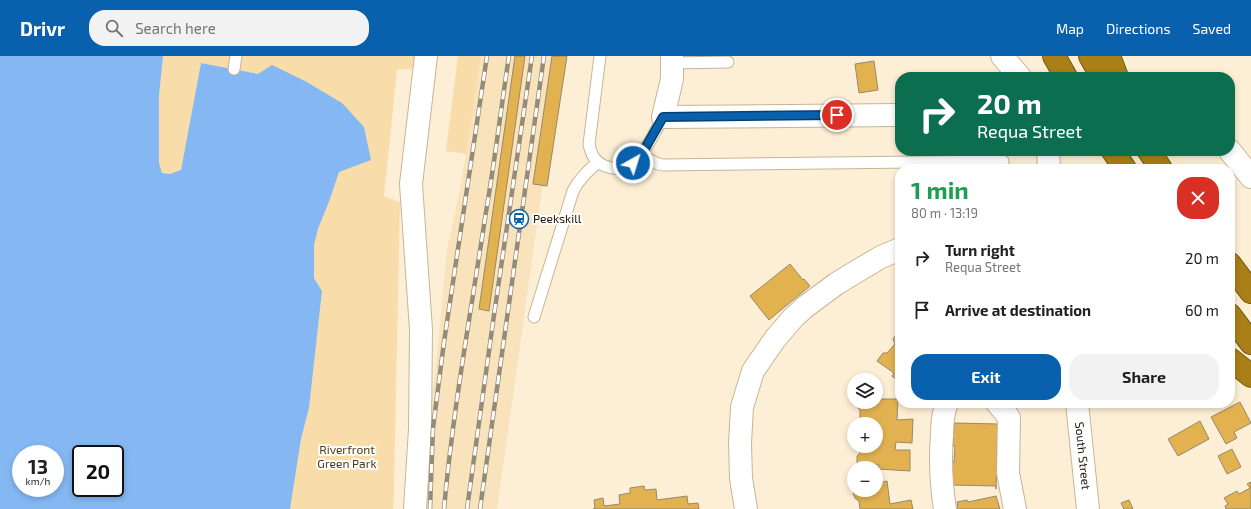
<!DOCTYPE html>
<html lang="en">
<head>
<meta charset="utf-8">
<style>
	:root { --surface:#fff; --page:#f2f2f2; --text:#202124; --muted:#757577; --accent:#0961ae }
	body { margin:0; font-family:"Exo 2",sans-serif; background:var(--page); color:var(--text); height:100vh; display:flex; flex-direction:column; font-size:15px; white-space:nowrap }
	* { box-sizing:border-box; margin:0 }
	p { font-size:13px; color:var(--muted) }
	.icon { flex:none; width:22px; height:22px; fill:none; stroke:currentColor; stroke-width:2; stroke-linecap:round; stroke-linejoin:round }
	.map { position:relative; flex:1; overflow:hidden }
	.side { position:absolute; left:895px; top:108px; width:340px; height:244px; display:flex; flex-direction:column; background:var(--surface); border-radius:16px; box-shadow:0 2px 6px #0003 }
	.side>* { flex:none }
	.top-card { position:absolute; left:895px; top:16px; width:340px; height:84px; border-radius:16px; box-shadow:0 2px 6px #0003; background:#0b6e4f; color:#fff; overflow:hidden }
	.buttons { position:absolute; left:847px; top:317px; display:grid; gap:8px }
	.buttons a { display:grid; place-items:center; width:36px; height:36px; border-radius:50%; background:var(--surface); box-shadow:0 2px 6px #0003; font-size:20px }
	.speed { position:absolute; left:12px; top:389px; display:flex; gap:8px; font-size:20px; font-weight:700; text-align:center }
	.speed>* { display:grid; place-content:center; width:52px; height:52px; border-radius:50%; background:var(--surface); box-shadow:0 2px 6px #0003; line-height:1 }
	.speed small { font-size:10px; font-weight:400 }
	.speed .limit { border:2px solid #111; border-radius:6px; background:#fff; color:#111 }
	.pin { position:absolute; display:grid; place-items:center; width:34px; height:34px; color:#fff; margin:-17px; border:2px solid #fff; border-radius:50%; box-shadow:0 1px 4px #0007 }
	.me { position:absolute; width:44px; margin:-22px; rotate:39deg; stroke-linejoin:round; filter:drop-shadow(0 0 3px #0008) }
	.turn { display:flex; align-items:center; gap:14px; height:84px; padding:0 16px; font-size:18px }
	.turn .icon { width:52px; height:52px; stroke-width:2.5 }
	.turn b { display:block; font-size:28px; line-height:34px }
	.round { display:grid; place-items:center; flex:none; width:42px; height:42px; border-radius:16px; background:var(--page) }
	.overview { display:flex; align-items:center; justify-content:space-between; height:68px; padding:0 16px }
	h1 { font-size:24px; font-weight:700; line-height:30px; color:#1e9e55 }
	.button { display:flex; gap:8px; margin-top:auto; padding:8px 16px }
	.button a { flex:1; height:46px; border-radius:16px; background:var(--accent); color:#fff; font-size:16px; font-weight:700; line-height:46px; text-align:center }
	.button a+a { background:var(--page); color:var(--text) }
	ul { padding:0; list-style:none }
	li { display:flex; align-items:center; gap:12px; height:52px; padding:0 16px }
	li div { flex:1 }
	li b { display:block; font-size:15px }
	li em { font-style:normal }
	header { display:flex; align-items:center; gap:24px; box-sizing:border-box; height:56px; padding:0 20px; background:var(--accent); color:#fff }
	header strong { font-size:19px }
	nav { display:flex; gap:22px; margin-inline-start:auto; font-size:14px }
	.search { width:280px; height:36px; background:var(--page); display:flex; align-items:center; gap:10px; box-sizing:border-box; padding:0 14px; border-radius:16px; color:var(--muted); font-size:15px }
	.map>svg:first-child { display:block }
	.built { fill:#f9e3bc }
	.green { fill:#f8dca9 }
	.water { fill:#85b8f3; fill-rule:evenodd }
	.building { fill:#e2b251; stroke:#98886a }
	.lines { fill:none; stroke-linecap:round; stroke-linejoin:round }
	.lane-casing { stroke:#c6b596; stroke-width:13 }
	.street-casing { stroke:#c6b596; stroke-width:24 }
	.secondary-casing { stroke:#c6b596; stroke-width:24 }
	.highway-casing { stroke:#785a12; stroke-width:24 }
	.lane { stroke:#fff; stroke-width:11 }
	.street { stroke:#fff; stroke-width:22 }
	.secondary { stroke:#fff; stroke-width:22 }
	.highway { stroke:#aa7f17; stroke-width:22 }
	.rail-casing { stroke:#968b77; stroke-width:4.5 }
	.rail { stroke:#fefefe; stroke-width:3; stroke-dasharray:9; stroke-linecap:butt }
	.route-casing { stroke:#063f71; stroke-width:10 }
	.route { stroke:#0961ae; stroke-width:7 }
	.labels { text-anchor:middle; stroke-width:4; stroke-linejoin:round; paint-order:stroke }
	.poi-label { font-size:12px; fill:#1c1509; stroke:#fefefe; text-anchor:start }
	.park-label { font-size:12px; fill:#4d3a11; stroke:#fefefe }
	.street-label { font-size:12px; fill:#1c1509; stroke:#fefefe }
</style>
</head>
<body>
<header>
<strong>Drivr</strong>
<div class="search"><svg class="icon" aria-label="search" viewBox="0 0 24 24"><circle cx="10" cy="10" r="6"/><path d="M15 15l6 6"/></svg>Search here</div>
<nav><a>Map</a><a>Directions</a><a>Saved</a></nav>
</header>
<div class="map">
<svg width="1251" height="453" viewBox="0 0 1251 453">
	<rect width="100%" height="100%" fill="#fdefd5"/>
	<polygon class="built" points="481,0 562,0 544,120 497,453 422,453 428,374 436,309 447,193 461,129"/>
	<g class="green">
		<polygon points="163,0 416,0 416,12 397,14 384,140 400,146 394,432 393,453 290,453 301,383 309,352 322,235 314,222 314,189 318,173 330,143 339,116 258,18 201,7 181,115 170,118 162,117 159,107 159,40"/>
		<polygon points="458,0 481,0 466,98 446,95"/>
	</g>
	<path class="water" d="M0,0H163L159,40V107L162,117L170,118L181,114L201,7L258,18L272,9L305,25L342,47L364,71L371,104L339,116L330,143L318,173L314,189V222L322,235L309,352L301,383L290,453H0ZM21,398H55V432H21ZM81,398H115V432H81Z"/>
	<g class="building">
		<polygon points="515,0 525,0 489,255 479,253"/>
		<polygon points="552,0 567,0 547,130 533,128"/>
		<polygon points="874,5 878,34 859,37 855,8"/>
		<polygon points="790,208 803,224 804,223 810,230 769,264 750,240"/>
		<polygon points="900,273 900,326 892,320 894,317 877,305 883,297 887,297 895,288 893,283"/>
		<polygon points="876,343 898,343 897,364 913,363 912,387 896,386 895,394 910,394 910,415 878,413 879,409 857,409 857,400 860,397 860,390 876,390 876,368 859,368 860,366 860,354 858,352 858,346 876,346"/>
		<polygon points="1240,346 1251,367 1234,376 1237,382 1226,388 1211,361"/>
		<polygon points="1200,365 1209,383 1178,400 1168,383"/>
		<polygon points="954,367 998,368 996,433 996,430 952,429 952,405 954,406 955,390 953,390"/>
		<polygon points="1232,393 1241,411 1227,418 1218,400"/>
		<polygon points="887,425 890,448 911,444 913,453 860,453 859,445 855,442 853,437 855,434 876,434 876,428"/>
		<polygon points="1251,426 1251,453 1226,453 1225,450 1228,448 1224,442 1237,435 1239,438 1250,432 1247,428"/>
		<polygon points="644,430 645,434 656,433 657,444 687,440 688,448 698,447 699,453 593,453 595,452 594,444 603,442 604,450 620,448 619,439 630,437 630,432"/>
		<polygon points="996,440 1000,453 953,453 952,451 958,450 957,446 967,444 968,446"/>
		<polygon points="1129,444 1133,453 1124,453 1121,447"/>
	</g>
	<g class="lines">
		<defs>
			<g id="lane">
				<path d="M600,0L589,88C591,99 595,106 605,110C635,123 652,81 663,61"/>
				<polyline points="672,7 728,6"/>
				<polyline points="234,13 236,0"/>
				<polyline points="640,99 658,108 663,109 1003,105"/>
				<path d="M534,261L573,135C579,123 588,115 598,106"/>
			</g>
			<g id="street">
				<polyline points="672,0 672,23 663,61 900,59"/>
				<polyline points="1230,95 1251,121"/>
				<polyline points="997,347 1004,355 1009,362 1008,417 1015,453"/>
				<polyline points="415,453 420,373 421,274 411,128 426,0"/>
				<polyline points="746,453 741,422 740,387 742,351 753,315 775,283 793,262 805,251 836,228 859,214 881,201 900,193"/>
				<path d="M945,453C941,428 940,403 942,378C942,367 943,357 947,347"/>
			</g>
			<g id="secondary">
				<polyline points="1002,0 1020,21"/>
				<polyline points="1048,95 1049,113"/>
				<path id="s1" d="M1077,347L1088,453"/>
			</g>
			<g id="highway">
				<polyline points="1054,0 1066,21"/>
				<polyline points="1090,0 1102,21"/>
				<polyline points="1109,0 1117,21"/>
				<polyline points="1113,95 1125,113"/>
				<polyline points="1149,95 1161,113"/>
				<polyline points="1230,208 1251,236"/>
				<polyline points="1230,259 1251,287"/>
				<polyline points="1230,303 1251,320"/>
			</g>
		</defs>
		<use href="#lane" class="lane-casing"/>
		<use href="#street" class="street-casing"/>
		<use href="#secondary" class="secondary-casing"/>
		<use href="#highway" class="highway-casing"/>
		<use href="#lane" class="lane"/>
		<use href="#street" class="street"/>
		<use href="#secondary" class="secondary"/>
		<use href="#highway" class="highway"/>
		<defs>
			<g id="rail">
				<polyline points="430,453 433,372 444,286 487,0"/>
				<path d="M444,453C453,353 471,255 486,156C495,104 501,52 509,0"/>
				<polyline points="467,453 494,259 532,0"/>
				<polyline points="480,453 544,0"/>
			</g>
		</defs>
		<use href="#rail" class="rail-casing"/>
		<use href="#rail" class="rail"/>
	</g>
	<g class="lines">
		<defs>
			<polyline id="route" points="633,107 643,96 663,61 837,59"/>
		</defs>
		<use href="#route" class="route-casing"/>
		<use href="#route" class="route"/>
	</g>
	<defs>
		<symbol id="station-ring" viewBox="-11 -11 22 22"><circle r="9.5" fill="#fefefe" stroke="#0961ae" stroke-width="1.5"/><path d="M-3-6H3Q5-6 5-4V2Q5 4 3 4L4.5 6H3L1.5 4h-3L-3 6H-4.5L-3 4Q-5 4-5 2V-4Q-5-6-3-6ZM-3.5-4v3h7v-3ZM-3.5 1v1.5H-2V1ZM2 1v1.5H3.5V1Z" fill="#0961ae"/></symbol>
	</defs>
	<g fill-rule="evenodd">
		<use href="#station-ring" x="508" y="152" width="22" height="22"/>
	</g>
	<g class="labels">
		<g class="poi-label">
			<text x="533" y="167">Peekskill</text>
		</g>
		<g class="park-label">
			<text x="347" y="398">Riverfront<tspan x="347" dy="14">Green Park</tspan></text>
		</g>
		<g class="street-label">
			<text dy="4" stroke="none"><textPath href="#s1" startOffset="53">South Street</textPath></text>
		</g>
	</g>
</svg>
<div class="buttons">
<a><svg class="icon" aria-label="layers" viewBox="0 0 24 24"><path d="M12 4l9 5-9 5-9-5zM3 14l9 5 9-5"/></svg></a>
<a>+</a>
<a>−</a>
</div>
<div class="speed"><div>13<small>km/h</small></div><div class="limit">20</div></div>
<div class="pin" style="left:837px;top:59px;background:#d93025"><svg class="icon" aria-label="arrive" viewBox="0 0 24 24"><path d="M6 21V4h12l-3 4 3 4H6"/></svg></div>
<svg class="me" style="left:633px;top:107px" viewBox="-20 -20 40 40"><circle r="17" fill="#0961ae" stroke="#fff" stroke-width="3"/><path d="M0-11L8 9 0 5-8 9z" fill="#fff"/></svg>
<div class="top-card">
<div class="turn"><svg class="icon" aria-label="right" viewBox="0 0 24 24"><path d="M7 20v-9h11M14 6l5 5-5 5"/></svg><div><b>20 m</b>Requa Street</div></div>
</div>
<section class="side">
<div class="overview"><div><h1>1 min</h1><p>80 m · 13:19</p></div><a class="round" style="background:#d93025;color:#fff"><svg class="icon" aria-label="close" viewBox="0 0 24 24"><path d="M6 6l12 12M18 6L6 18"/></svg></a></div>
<ul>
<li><svg class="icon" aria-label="right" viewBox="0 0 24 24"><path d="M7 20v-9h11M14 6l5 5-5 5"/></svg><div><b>Turn right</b><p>Requa Street</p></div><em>20 m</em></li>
<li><svg class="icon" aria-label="arrive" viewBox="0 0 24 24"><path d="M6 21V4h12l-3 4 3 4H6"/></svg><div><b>Arrive at destination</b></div><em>60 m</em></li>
</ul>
<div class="button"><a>Exit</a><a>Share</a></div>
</section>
</div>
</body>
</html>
